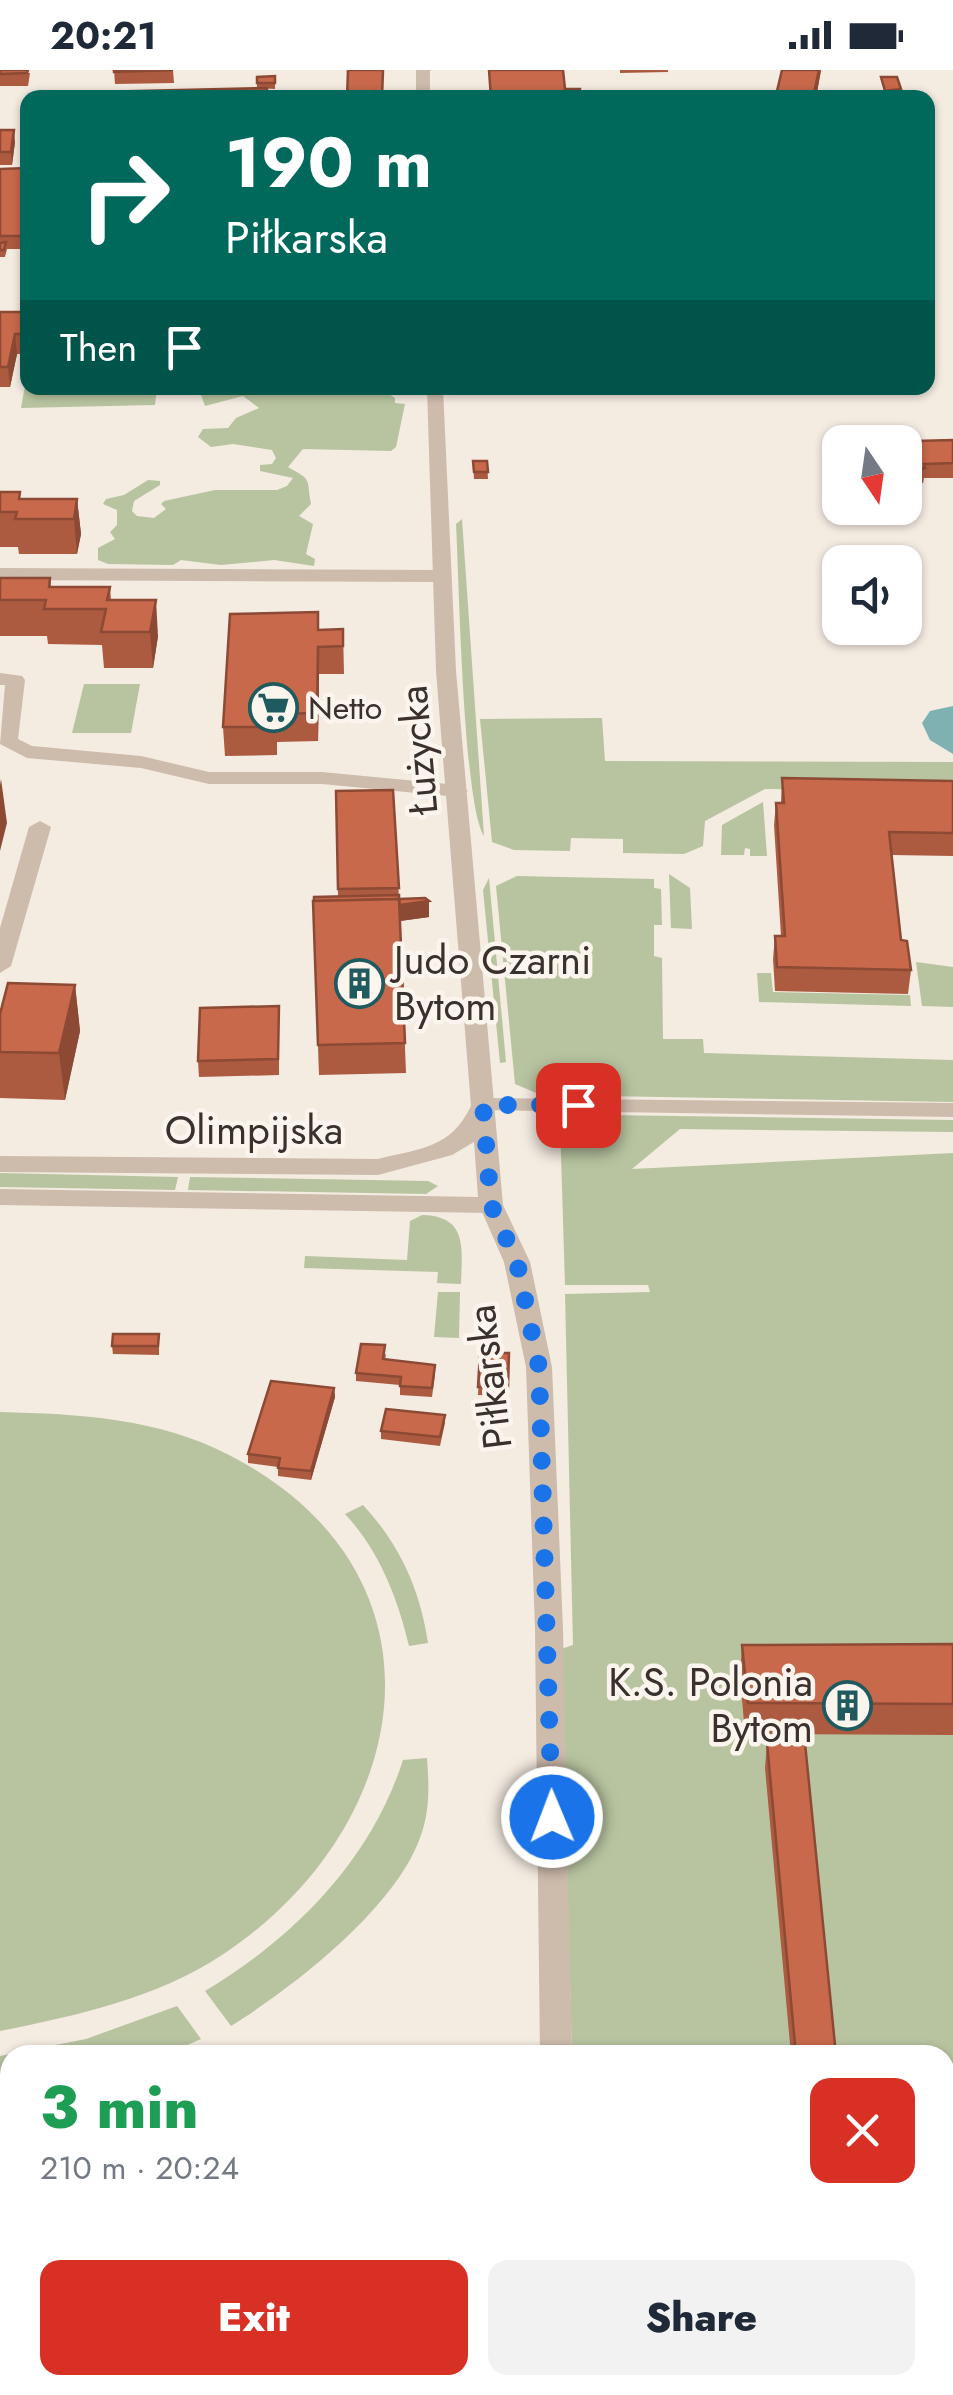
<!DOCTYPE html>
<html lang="en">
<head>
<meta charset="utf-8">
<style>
	:root { --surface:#fff; --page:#f2f2f3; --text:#1f2937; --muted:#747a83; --accent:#d93025 }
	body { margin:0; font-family:Jost,sans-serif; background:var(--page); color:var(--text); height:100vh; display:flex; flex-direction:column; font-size:38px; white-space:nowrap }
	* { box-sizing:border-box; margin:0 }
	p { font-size:32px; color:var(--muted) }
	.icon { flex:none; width:55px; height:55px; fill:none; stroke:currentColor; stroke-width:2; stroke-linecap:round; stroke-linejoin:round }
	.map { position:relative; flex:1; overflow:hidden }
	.panel { position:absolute; left:0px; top:1975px; width:955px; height:350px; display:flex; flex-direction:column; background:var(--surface); border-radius:30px 30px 0 0; box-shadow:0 2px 8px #0004 }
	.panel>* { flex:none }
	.banner { position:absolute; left:20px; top:20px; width:915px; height:305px; border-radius:20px; box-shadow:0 2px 8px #0004; background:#00695c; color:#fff; overflow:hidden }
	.needle { width:65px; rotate:167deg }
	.fabs { position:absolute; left:822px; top:355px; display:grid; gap:20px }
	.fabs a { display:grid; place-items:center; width:100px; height:100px; border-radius:20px; background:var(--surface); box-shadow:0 2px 8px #0004; font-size:50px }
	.pin { position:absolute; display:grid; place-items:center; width:85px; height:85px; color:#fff; margin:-42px; border-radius:20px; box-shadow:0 5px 15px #0006 }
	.me { position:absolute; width:110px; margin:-55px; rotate:359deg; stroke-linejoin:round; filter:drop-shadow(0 0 8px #0008) }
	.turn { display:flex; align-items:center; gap:35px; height:210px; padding:0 40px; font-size:45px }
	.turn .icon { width:130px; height:130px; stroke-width:2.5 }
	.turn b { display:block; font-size:70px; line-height:85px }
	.then { display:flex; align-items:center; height:95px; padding:0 40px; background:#0003; gap:20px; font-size:38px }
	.round { display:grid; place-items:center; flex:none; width:105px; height:105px; border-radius:20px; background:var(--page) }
	.overview { display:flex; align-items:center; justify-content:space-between; height:170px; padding:0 40px }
	h1 { font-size:60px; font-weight:800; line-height:75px; color:#1e9e55 }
	.cta { display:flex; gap:20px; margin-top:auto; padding:20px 40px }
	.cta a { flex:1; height:115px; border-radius:20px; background:var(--accent); color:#fff; font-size:40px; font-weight:800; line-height:115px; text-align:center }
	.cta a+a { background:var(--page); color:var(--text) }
	.status { display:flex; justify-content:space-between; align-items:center; height:70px; padding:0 50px; background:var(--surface); direction:ltr }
	.status svg { height:28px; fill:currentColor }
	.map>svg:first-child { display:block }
	.green { fill:#b8c4a0 }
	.water { fill:#7fb0b2 }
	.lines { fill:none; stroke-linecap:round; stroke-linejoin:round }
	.minor { fill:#cdbbac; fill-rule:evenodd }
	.tertiary { fill:#cdbbac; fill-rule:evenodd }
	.wall { fill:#ac5a40 }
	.shaded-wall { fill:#8c4a34 }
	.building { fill:#c8694b; stroke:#8c4a34; stroke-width:2.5 }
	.route { stroke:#1a73e8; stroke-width:18; stroke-dasharray:0 32.4 }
	.labels { text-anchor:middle; stroke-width:9; stroke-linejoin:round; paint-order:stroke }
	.far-poi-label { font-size:32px; fill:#3b302b; stroke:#fbf5ee; text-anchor:start }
	.street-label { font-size:40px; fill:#3b302b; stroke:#fbf5ee }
	.poi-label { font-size:40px; fill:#3b302b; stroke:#fbf5ee; text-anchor:start }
</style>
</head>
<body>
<div class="status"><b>20:21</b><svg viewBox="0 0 49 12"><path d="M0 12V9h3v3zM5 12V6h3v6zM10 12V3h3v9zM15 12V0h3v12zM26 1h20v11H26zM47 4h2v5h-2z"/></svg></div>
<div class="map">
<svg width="953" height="2325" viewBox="0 0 953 2325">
	<rect width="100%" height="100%" fill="#f4ebe1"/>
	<g class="green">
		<polygon points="26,310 28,318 157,318 155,335 21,338"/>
		<path d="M207,318H286L288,322L331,321L324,318H380L395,328V333L405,334L396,377L391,381L303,379L288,397C313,411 306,407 311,434L299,446L313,454L306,484L315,489L314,496L274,490L221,495L181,490L173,495L108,494L98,490V478L115,469L110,462L117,455V440L103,434L106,429L124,425L148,410L160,411V415L134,431L132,441L137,446L154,448L166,439L161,434L164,431L215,420H277L287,416L293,408L260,401V395L272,394L276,388L272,380L233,374L211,377L198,367L203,359L228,358L236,348L259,338L243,326L205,336L201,325Z"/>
		<path d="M462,449L484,766C463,734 459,506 456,454Z"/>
		<polygon points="84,614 140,614 131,663 72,663"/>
		<polygon points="602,648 605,691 953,692 953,721 765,719 705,751 703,776 684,784 623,783 623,769 571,768 570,781 514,780 492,772 480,649"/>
		<polygon points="763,732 767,786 750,786 750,779 745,778 744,785 721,785 722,755"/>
		<polygon points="669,804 690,818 692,859 671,858"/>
		<polygon points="517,806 654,809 654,818 661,819 662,855 654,855 654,886 662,888 663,969 703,969 704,983 953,990 953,1032 541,1025 515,1014 496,816"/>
		<polygon points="489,808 506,992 500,993 483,820"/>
		<polygon points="916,892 953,897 953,937 922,936"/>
		<polygon points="757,903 771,903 773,922 910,925 911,936 759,932"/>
		<polygon points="605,1045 953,1050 953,1062 680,1059 632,1099 953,1083 953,2325 599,2325 598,2315 945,2315 945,1985 572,1985 561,1579 573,1575 565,1224 650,1222 648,1215 565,1215 560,1053"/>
		<polygon points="0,1103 178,1107 175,1120 0,1117"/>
		<polygon points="190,1107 428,1111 438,1116 426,1124 188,1120"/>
		<path d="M422,1145C468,1146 462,1178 461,1214L437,1213L438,1202L304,1198L305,1186L407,1190L410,1151Z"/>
		<polygon points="438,1222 460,1222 459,1268 434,1267"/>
		<path d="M0,1342C79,1344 158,1348 229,1385C459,1503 416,1757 222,1885C157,1928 75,1946 0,1961Z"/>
		<path d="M363,1435C400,1475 420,1519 428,1573L409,1576C398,1529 379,1480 345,1444Z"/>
		<path d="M427,1688C429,1715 430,1740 421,1765C397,1837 294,1917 231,1956L205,1921C294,1868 371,1790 403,1690Z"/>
		<polygon points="177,1936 201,1969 165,1985 10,1985 10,2028 0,2029 0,1986 86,1969"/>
		<polygon points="0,2137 10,2137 10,2315 508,2315 514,2325 0,2325"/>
	</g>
	<polygon class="water" points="953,636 953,684 930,670 922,653 930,641"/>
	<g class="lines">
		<g class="minor">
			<polygon points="0,498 441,500 450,506 441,512 0,510"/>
			<polygon points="0,603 22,606 25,610 18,669 32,676 141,686 209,702 322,702 458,715 468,721 458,727 322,714 209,714 141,698 27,688 0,674 5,615 0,615"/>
			<polygon points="40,751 51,757 11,896 0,903 0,858 29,757"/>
			<polygon points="483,1028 953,1033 953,1047 475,1040 471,1035 475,1030"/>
			<polygon points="491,1127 503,1135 530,1192 552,1297 563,1559 572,1985 540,1985 535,1559 526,1297 504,1192 479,1135"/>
			<rect x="0" y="2087" width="10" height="30"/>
		</g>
		<g class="tertiary">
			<rect x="416" y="0" width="14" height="28"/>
			<path d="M427,318H443L456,601L503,1135L491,1143L0,1135V1119L478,1127L474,1072L452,1085L378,1105L0,1102V1086L378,1089C421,1078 450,1079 471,1036L436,601Z"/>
		</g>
	</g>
	<g class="wall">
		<polygon points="0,0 30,3 28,16 0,16"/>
		<polygon points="114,0 173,0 174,13 115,14"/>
		<polygon points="620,0 668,0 668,2 620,3"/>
		<polygon points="821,0 816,28 777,28 777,21"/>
		<polygon points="275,6 275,19 257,18 257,7"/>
		<polygon points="0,60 15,72 12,95 0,95"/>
		<polygon points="28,98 28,179 7,179 5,187 0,187 0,99"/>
		<polygon points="0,242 28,242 28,284 17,284 10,317 0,317"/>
		<polygon points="953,370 953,408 924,408 923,413 905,413 905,375 916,377 917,371"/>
		<polygon points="829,379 840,379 840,414 832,414 828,393"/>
		<polygon points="473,391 487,391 488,409 474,409"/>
		<polygon points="0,422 21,429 77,429 81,464 77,484 19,484 18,477 0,477"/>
		<polygon points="0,508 50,508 51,517 110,517 111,530 158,566 153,598 104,598 102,575 48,574 47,566 0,566"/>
		<polygon points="343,559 344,604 319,604 318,671 277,672 277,685 225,686 223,657 319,560"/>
		<polygon points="782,708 953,711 953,786 892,785 901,870 911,900 908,924 775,921 773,889 775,866 781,866 774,755 776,733 781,733"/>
		<polygon points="393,720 399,829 429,847 400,851 406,1003 319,1005 313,831 338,826 336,721"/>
		<polygon points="75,915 80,961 65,1030 0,1028 0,944"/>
		<polygon points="279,936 279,1005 199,1007 198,991"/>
		<polygon points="159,1264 159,1285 113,1284 112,1276"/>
		<polygon points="480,1283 509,1283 508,1326 478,1325"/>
		<polygon points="386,1284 385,1290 435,1304 432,1327 400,1325 400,1315 356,1311 356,1303"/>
		<polygon points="334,1318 335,1327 311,1410 278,1406 278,1397 248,1393 248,1384"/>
		<polygon points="445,1345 445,1353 440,1376 381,1369 381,1361"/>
		<polygon points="953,1574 953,1665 745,1664 740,1606 742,1575"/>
		<polygon points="767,1673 836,1985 791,1985 765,1698"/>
		<polygon points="820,2315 870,2315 871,2325 821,2325"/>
	</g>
	<g class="shaded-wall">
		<polygon points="819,0 821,0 816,28 814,28"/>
		<polygon points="901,19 900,25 884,27 885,21"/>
		<polygon points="14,60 15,72 12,95 11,82"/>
		<polygon points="15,264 17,284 10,317 8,297"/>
		<polygon points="77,429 81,464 77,484 74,449"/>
		<polygon points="156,530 158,566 153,598 150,562"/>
		<polygon points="318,577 319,604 318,671 317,643"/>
		<polygon points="1,709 7,753 0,781 0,715"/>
		<polygon points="429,831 429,847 400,851 399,835"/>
		<polygon points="75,915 80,961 65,1030 59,983"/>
		<polygon points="334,1318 335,1327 311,1410 311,1401"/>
	</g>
	<g class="building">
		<polygon points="0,0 28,0 27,3 0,4"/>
		<polygon points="114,0 173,0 114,2"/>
		<polygon points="348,0 383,0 382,28 347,28"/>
		<polygon points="489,0 563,0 565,19 580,19 581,28 491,28"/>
		<polygon points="782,0 819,0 814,23 777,21"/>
		<polygon points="275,6 275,13 257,13 257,7"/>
		<polygon points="881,7 897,7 901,19 885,21"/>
		<polygon points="267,18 267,28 94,28 94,22"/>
		<polygon points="0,60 14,60 11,82 0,82"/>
		<polygon points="28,98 28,166 0,166 0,99"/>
		<polygon points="6,172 4,180 0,180 0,173"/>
		<polygon points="0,242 28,242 28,264 15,264 8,297 0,297"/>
		<polygon points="953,370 953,393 924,394 925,398 905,399 905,378 919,378 917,371"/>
		<polygon points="905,375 915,375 916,378 905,378"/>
		<polygon points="829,379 840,379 840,399 834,399"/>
		<polygon points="473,391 487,391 488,402 474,402"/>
		<polygon points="0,422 20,422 19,429 77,429 74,449 15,449 17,442 0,442"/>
		<polygon points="0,508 50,508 49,517 110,517 107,530 156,530 150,562 101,562 106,539 44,539 46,530 0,530"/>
		<polygon points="318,542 318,560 343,559 343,576 318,577 317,643 276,644 275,657 223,657 230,544"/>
		<polygon points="782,708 953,711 953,763 889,762 901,870 907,871 911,900 777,897 775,866 785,866 776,733 784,733"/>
		<polygon points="393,720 399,818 338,819 336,721"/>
		<polygon points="399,825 399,829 425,828 429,831 400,835 399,829 314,831 314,827"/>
		<polygon points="399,829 405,973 318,975 313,831"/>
		<polygon points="8,913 75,915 59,983 0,982 0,944"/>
		<polygon points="279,936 278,989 198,991 200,938"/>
		<polygon points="113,1264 159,1264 158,1276 112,1276"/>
		<polygon points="361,1274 385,1275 383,1289 435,1295 432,1318 400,1316 401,1307 356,1303"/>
		<polygon points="480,1283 509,1283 508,1317 478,1317"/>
		<polygon points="271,1311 334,1318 311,1401 278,1398 280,1388 248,1384"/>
		<polygon points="386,1339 445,1345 440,1367 381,1361"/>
		<polygon points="953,1574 953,1634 748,1633 742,1575"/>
		<polygon points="767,1673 805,1673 836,1985 796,1985"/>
		<polygon points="826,2315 870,2315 871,2325 827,2325"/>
	</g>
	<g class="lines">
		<polyline class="route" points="552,1747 539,1297 517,1192 491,1135 483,1035 578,1035"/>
	</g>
	<defs>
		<symbol id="supermarket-ring" viewBox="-11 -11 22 22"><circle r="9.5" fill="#fbf5ee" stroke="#1f5a5e" stroke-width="1.5"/><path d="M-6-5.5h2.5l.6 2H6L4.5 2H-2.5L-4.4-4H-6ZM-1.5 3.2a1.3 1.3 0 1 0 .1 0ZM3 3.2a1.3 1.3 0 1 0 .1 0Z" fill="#1f5a5e"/></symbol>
		<symbol id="building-ring" viewBox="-11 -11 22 22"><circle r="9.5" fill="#fbf5ee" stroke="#1f5a5e" stroke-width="1.5"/><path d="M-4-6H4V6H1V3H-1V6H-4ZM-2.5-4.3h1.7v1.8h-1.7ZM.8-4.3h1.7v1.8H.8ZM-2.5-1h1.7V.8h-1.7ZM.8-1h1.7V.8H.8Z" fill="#1f5a5e"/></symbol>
	</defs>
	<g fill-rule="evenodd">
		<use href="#supermarket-ring" x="246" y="610" width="55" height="55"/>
		<use href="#building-ring" x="332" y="886" width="55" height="55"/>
		<use href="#building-ring" x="820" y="1608" width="55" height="55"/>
	</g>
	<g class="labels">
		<g class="far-poi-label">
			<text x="308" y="649">Netto</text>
		</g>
		<g class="street-label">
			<text transform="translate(418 680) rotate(-95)" y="14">Łużycka</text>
			<text x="254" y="1074">Olimpijska</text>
			<text transform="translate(489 1307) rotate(-97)" y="14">Piłkarska</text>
		</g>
		<g class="poi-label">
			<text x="394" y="904">Judo Czarni<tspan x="394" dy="46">Bytom</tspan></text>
			<text x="813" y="1626" text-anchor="end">K.S. Polonia<tspan x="813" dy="46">Bytom</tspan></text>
		</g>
	</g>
</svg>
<div class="fabs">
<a><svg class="needle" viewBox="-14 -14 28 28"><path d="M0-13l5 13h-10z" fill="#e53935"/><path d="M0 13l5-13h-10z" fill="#747a83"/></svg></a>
<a><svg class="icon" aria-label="sound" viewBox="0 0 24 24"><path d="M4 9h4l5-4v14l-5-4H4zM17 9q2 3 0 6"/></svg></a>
</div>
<div class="pin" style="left:578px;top:1035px;background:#d93025"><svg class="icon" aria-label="arrive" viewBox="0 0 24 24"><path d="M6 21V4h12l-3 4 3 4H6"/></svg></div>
<svg class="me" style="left:552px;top:1747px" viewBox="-20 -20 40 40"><circle r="17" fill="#1a73e8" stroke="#fff" stroke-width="3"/><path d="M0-11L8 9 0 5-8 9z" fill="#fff"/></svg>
<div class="banner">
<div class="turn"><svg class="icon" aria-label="right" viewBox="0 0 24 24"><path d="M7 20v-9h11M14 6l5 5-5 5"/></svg><div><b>190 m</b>Piłkarska</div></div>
<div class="then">Then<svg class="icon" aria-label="arrive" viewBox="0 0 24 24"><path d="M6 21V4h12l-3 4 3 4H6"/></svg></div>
</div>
<section class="panel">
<div class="overview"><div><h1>3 min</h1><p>210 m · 20:24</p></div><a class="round" style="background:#d93025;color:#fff"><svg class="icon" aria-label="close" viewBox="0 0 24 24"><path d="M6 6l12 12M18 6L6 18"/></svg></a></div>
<div class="cta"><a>Exit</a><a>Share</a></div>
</section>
</div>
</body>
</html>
